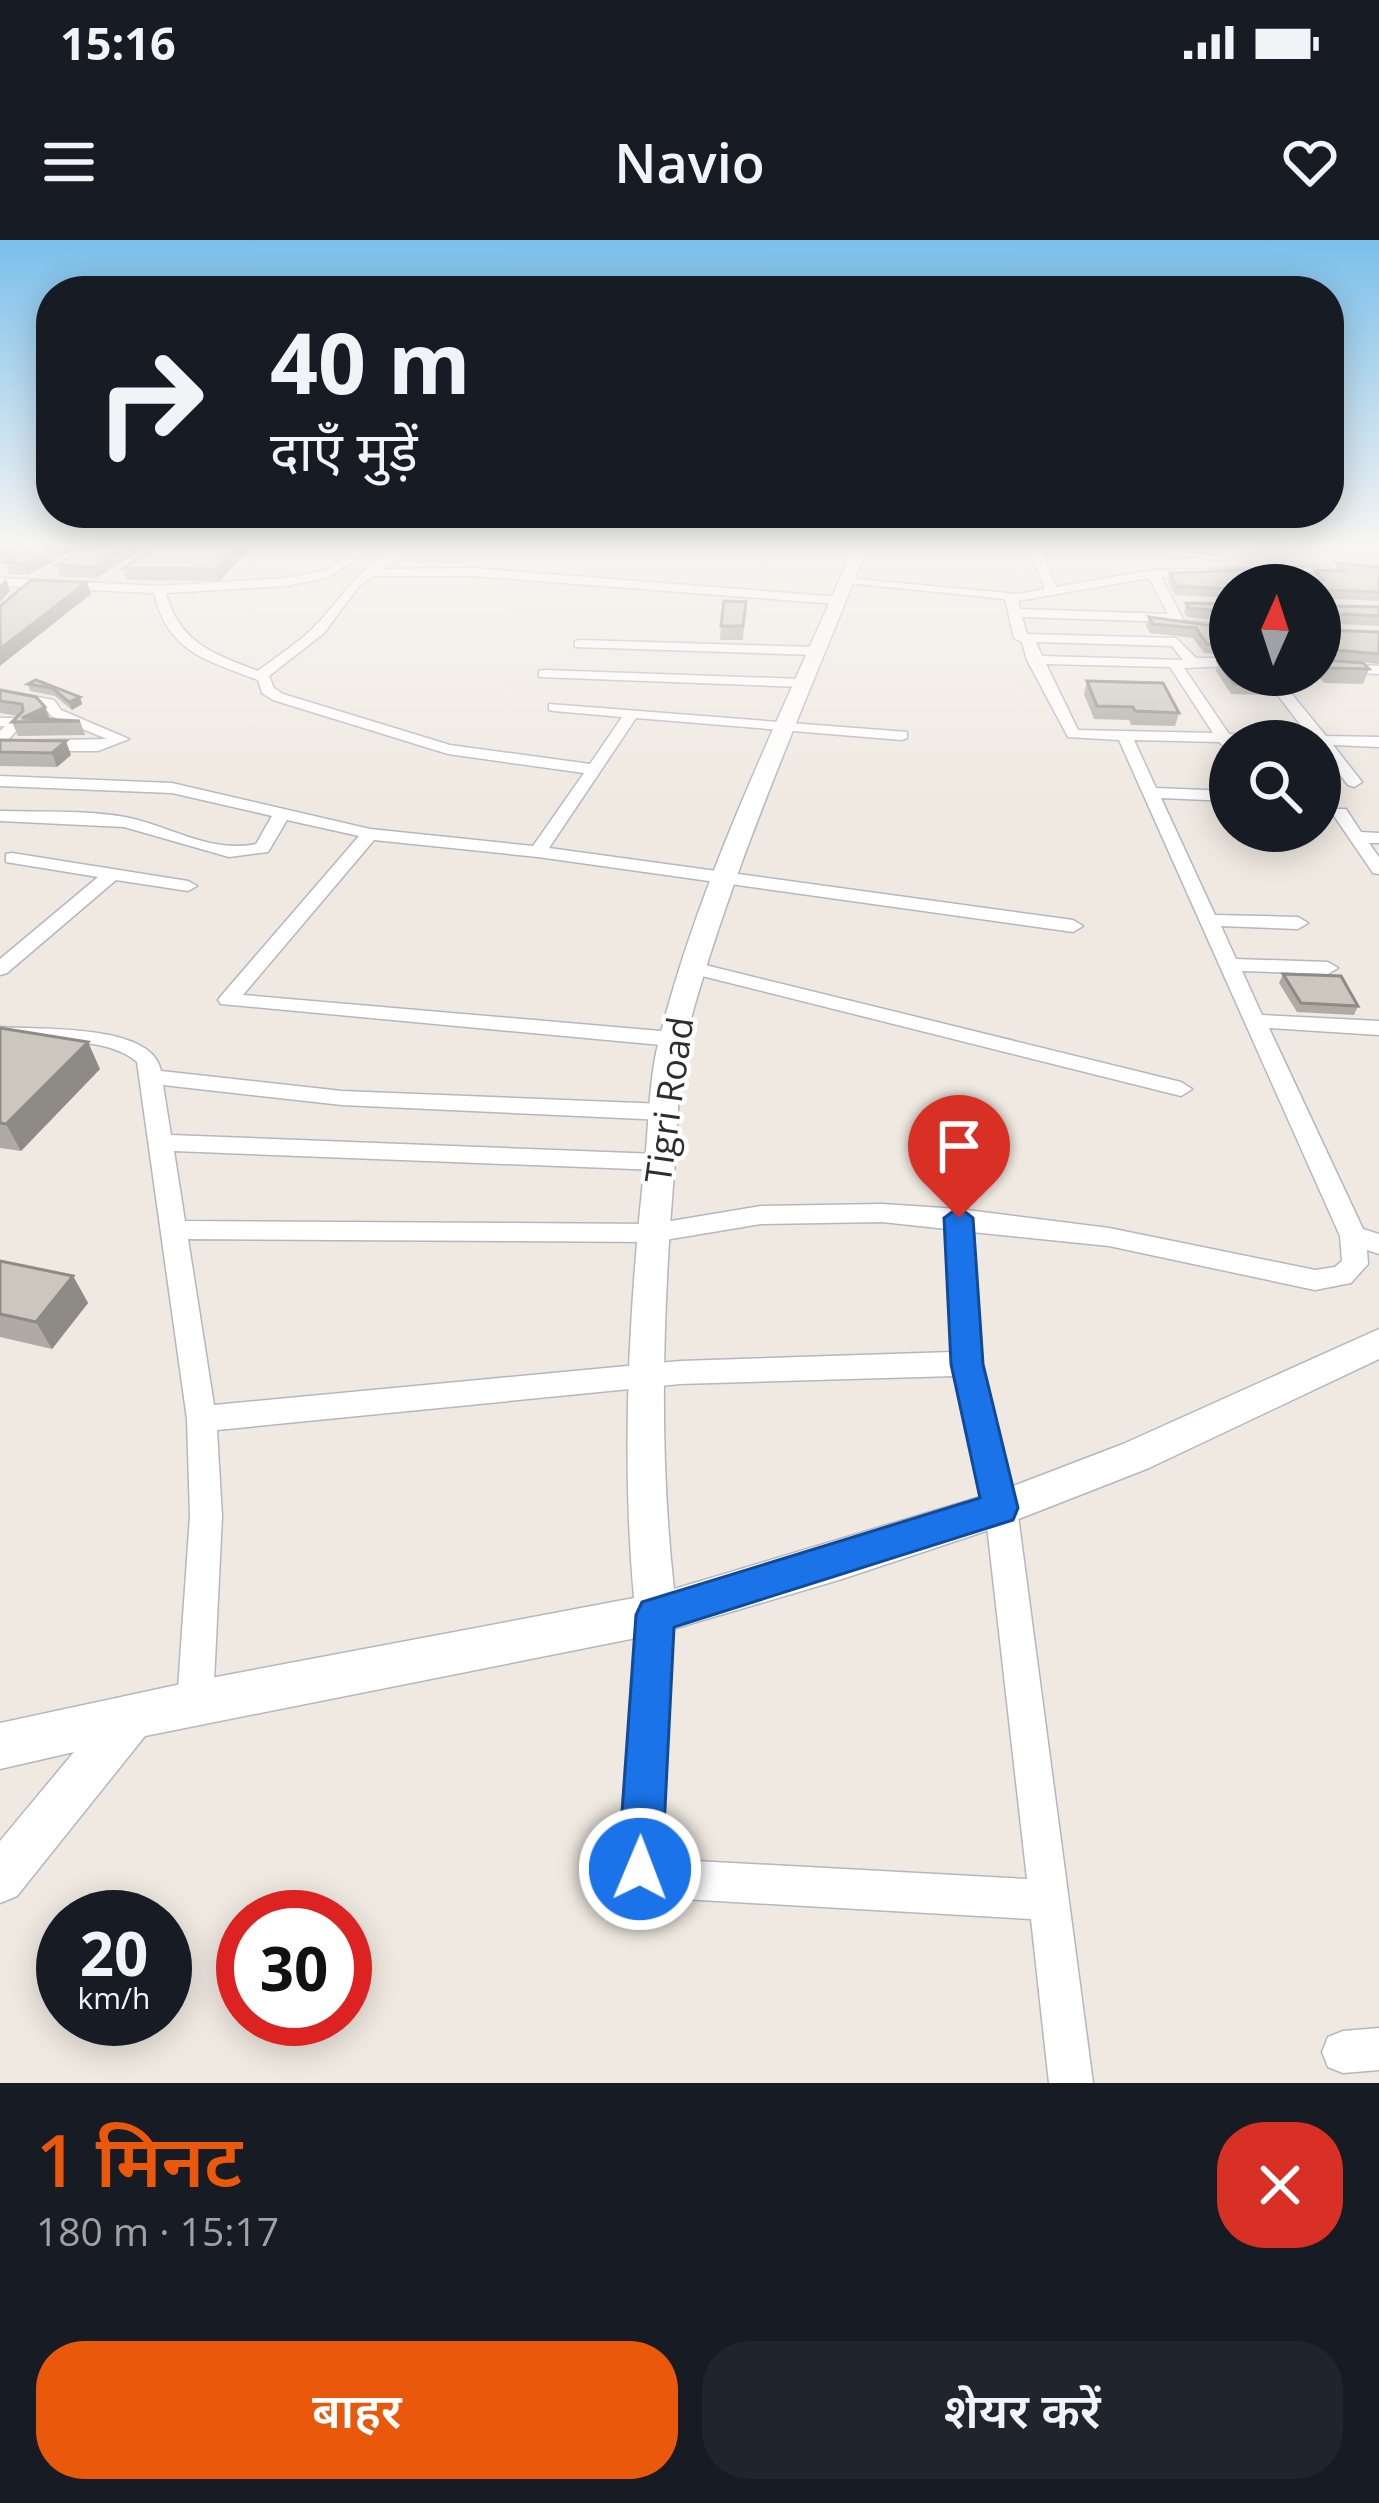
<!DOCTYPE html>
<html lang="hi">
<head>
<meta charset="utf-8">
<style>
	:root { --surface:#171b24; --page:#20242c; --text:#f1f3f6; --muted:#9ea1a6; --accent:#ea580c }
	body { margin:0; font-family:"Open Sans","Noto Sans Devanagari",sans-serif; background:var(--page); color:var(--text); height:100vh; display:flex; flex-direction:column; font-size:45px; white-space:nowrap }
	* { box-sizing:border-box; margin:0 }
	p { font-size:39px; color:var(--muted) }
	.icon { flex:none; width:66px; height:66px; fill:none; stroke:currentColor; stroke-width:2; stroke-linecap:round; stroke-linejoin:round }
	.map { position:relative; height:1843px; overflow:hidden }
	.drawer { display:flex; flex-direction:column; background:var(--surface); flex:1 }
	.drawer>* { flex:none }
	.top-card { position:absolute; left:36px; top:36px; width:1308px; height:252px; border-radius:48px; box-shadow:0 6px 30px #0003; background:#171b24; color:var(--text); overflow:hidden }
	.needle { width:78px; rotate:3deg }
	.controls { position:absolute; left:1209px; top:324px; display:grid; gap:24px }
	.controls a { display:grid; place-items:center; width:132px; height:132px; border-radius:50%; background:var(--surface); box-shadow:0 6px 30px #0003; font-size:60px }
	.speed { position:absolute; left:36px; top:1650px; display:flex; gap:24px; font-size:60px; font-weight:700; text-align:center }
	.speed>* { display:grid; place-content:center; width:156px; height:156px; border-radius:50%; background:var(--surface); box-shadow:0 6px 30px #0003; line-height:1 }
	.speed small { font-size:30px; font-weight:400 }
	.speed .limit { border:18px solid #d22; background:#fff; color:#111 }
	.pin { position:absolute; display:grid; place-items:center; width:102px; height:102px; color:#fff; margin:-123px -51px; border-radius:50% 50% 50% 0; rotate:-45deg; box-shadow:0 0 12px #0007 }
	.pin .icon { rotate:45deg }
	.me { position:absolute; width:132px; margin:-66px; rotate:1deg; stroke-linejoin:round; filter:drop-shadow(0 0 9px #0008) }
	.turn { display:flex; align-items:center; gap:42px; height:252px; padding:0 36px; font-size:54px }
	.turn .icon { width:156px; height:156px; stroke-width:2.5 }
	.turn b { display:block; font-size:84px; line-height:102px }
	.round { display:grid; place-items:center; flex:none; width:126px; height:126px; border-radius:48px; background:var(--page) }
	.overview { display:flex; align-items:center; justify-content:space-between; height:204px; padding:0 36px }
	h1 { font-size:72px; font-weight:600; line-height:90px; color:var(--accent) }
	.action { display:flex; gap:24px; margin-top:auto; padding:24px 36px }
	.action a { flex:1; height:138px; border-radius:48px; background:var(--accent); color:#fff; font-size:48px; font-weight:600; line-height:138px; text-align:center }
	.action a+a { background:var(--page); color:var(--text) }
	.status { display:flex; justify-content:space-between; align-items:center; height:84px; padding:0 60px; background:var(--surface); direction:ltr }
	.status svg { height:33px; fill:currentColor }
	header { display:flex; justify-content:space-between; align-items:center; height:156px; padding:0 36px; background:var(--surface); font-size:54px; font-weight:600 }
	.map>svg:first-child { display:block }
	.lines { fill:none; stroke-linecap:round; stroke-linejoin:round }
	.minor-casing { stroke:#b4b7c1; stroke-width:3 }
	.tertiary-casing { stroke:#b4b7c1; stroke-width:3 }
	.minor { fill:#fff; fill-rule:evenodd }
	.tertiary { fill:#fff; fill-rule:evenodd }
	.wall { fill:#afaba4 }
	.shaded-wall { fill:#8e8b86 }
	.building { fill:#cbc7bf; stroke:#8e8b86; stroke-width:3 }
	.route { fill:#1a73e8; stroke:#114b97; stroke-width:3 }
	.labels { text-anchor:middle; stroke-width:9; stroke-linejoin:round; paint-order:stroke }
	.street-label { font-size:36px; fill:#2e2e2e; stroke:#fff }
</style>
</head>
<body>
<div class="status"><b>15:16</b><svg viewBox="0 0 49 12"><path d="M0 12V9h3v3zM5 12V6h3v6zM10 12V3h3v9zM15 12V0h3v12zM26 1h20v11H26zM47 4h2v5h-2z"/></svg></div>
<header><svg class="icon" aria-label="menu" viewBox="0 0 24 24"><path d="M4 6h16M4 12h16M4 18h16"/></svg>Navio<svg class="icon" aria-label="heart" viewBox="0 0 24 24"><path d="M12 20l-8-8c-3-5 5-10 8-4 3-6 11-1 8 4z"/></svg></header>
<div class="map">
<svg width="1379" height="1843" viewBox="0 0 1379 1843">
	<rect width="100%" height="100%" fill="#efe9e1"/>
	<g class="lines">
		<defs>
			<g id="minor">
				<path d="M361,306H374L330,337L286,346L166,353C179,403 214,414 258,431C276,417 296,404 312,389C341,362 370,306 416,306L383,329L473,328L840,357L836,364L473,336H373L359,346L324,393L269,436L274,448L283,454L450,505L590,524L622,477L554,471L549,470V464L907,492V498L902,500L636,478L549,608L1073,680L1083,686L1073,692L538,617L374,600L243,755L672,792L683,799L672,806L221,764L218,760L221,756L359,596L287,580L268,612L229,617L124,587L0,581V571C41,572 84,570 125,577C168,585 211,614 256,604L272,576L172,553L0,546V536L172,543L370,589L533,606L584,533L448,514L273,460L262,453L258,440C207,420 168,413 154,353L0,346V338L159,346L286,338L326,330Z"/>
				<path d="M1028,306H1040L1056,347L1153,330L1330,327L1326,332L1161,337L1184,381L1230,385V393L1179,388L1171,382L1022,377L1027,394L1176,398L1196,418H1230V426L1184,428L1229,494L1309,496L1267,441V435H1281V441L1326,496L1379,497V507L1333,505L1362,542L1354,547L1348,545L1320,509V501H1230V512L1219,502L1134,500L1156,548L1230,551V561L1161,558L1215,675L1298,677L1308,683L1298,689L1221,686L1236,719L1328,722L1338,728L1328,734L1242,731L1262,775L1379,781V795L1269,788L1363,989L1379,994V1014L1367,1010L1368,1024L1351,1043L1315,1050L1109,1006L972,992L981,1124L1017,1268L1093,1843H1049L1031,1679L648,1657L634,1652L618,1617L639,1374L644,1363L656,1358L668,1363L673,1374L659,1619L1027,1639L985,1268L955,1136L680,1144L217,1190L222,1276L213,1463L207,1475L195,1481L183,1475L177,1463L190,1276L187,1179L137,822C104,794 41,803 0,801V787C38,790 153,783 161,831L342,851L664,864L675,872L664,880L342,865L163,845L171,895L658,914L670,922L658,930L174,911L185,981L653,984L761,966L882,964L959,969L1109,988L1315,1030L1335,1027L1342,1021L1340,996L1119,500L1068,497L1027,420L1022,402L1014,398L1005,359L838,342L844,338L1018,354L1045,349ZM1149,338L1168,374L1020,369L1018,361ZM1036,402L1172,406L1183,420L1042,416ZM1046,424L1170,427L1213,493L1078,490ZM882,982L947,989L952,1112L680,1121L214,1165L188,999L653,1002L761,984Z"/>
				<polygon points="1081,306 1127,306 1228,317 1222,320"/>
				<polygon points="580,400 816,407 823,411 816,415 575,407 575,401"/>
				<polygon points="1320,423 1379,426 1379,434 1320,431"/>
				<polygon points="544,430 803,439 810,443 803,447 539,437 539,431"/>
				<polygon points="0,450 54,460 61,470 129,499 98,511 0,511 0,491 5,486 0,486 0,478 18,478 25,482 7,501 107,499 51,476 44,466 0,458"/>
				<polygon points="1334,569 1346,569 1361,592 1379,593 1379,603 1369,603 1379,617 1379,634 1373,633 1332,573"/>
				<polygon points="12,613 188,641 197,646 188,651 116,640 7,733 0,735 0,719 98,637 6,622 6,614"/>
				<polygon points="693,722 1181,842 1192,849 1181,856 686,732 683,728"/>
				<polygon points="1379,1788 1379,1830 1343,1833 1328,1827 1322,1812 1328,1797 1343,1791"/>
			</g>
			<path id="tertiary" d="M854,306H868C804,467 732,626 687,793C677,833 679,880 675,921C663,1063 658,1207 674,1349L1000,1251L1123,1204L1379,1089V1119L1149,1228L1001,1286L842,1339L656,1394L145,1496L17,1656L0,1663V1601L74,1512L0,1529V1483L195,1441L634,1358C621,1213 629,1067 645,922C649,881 649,836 660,796C703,627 786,466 854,306Z"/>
		</defs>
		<use href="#minor" class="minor-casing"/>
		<use href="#tertiary" class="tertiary-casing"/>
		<use href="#minor" class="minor"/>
		<use href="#tertiary" class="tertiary"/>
	</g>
	<g class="wall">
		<polygon points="35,306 28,335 9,334 5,322"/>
		<polygon points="91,306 97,338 61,337 57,325"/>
		<polygon points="253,306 219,341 127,340 123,328"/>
		<polygon points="1337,323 1379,327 1379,361 1320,358 1323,366 1379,367 1379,386 1320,383 1230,345 1230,358 1175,355 1168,341 1170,333 1252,339 1313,340 1315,330 1335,331"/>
		<polygon points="746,362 743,400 720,400 721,386"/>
		<polygon points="1186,363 1230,364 1230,382 1187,377 1184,372"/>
		<polygon points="1149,377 1230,388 1230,415 1204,413 1193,398 1150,393 1146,386"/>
		<polygon points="1323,390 1379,392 1379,424 1320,418"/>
		<polygon points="1322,420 1369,429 1363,444 1324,443 1317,435 1320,435"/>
		<polygon points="1218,422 1271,445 1267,455 1231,454 1216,431"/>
		<polygon points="36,440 80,457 82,464 72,470 55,456 30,451 28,444"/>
		<polygon points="1087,441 1179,473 1175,486 1131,485 1129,480 1094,479 1084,454"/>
		<polygon points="0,450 45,467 50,479 80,481 85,495 18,496 12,482 18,476 0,473"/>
		<polygon points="0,500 71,515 57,527 0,526"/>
		<polygon points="1283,734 1358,766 1354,775 1297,772 1279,743"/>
		<polygon points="0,788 100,829 21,911 0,908"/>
		<polygon points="0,1021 73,1036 88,1063 52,1109 0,1097"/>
	</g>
	<g class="shaded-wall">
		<polygon points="2,306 27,306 0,321 0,307"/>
		<polygon points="57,306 82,306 28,335 24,324"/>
		<polygon points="126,306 147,306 97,338 93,327"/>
		<polygon points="238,306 253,306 219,341 215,329"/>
		<polygon points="6,339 10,351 0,362 0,345"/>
		<polygon points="87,342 91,354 0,426 0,409"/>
		<polygon points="80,457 82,464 72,470 69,462"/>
		<polygon points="45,467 50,480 22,478"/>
		<polygon points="66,501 71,515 57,527 52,513"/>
		<polygon points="88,802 100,829 21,911 6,884"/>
		<polygon points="73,1036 88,1063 52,1109 36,1082"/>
	</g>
	<g class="building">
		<polygon points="35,306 57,306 24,324 5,322"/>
		<polygon points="91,306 126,306 93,327 57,325"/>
		<polygon points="156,306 238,306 215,329 123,328"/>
		<polygon points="1337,323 1379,327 1379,352 1323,350 1320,353 1320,345 1230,345 1230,349 1177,346 1170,333 1245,330 1252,339 1324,340 1315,330 1345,331"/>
		<polygon points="31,340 87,342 0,409 0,366"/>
		<polygon points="1320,358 1323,366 1379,367 1379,376 1323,373 1320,382"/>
		<polygon points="724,361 746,362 743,386 721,386"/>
		<polygon points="1186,363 1230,364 1230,372 1189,368"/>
		<polygon points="1149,377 1230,388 1230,405 1207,404 1196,388 1153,384"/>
		<polygon points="1320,387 1323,390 1379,392 1379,414 1324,409 1320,412"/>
		<polygon points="1230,420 1230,435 1266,435 1271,445 1234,444 1218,422"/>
		<polygon points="1322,420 1363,423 1369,429 1329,428"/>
		<polygon points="36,440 80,457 69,462 52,448 28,444"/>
		<polygon points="1087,441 1163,443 1179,473 1135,471 1133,467 1097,466"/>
		<polygon points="0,450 36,457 45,467 22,478 80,481 12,482 23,471 22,464 0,461"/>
		<polygon points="0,500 66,501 52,513 0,512"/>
		<polygon points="1283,734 1341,736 1358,766 1301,763"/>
		<polygon points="0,788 88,802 6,884 0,883"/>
		<polygon points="0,1021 73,1036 36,1082 0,1074"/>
	</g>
	<linearGradient id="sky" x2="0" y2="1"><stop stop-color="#7abfeb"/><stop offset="0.54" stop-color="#f8f5f2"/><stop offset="1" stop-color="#f8f5f2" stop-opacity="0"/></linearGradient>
	<rect width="1379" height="564" fill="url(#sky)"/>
	<polygon class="route" points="959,967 973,978 983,1124 1018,1268 1013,1280 674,1387 662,1629 655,1644 640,1651 624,1644 618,1629 636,1375 642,1362 980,1258 951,1124 944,978"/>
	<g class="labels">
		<g class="street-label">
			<text transform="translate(669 860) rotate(-82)" y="13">Tigri Road</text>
		</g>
	</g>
</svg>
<div class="controls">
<a><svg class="needle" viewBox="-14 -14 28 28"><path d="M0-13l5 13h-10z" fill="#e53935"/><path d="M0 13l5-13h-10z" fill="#9ea1a6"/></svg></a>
<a><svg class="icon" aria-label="search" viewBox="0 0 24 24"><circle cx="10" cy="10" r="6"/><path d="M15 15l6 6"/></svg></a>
</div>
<div class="speed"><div>20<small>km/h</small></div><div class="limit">30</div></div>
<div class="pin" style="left:959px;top:978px;background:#d93025"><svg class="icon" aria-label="arrive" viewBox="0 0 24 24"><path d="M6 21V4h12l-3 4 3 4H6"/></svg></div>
<svg class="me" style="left:640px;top:1629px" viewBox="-20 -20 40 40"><circle r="17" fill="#1a73e8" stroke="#fff" stroke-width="3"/><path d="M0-11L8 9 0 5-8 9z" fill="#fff"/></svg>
<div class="top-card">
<div class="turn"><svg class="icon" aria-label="right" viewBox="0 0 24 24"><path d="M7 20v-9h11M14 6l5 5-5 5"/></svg><div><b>40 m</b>दाएँ मुड़ें</div></div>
</div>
</div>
<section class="drawer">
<div class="overview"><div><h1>1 मिनट</h1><p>180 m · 15:17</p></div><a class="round" style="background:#d93025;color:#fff"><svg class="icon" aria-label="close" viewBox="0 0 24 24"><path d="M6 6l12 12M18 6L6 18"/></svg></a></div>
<div class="action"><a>बाहर</a><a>शेयर करें</a></div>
</section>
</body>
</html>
